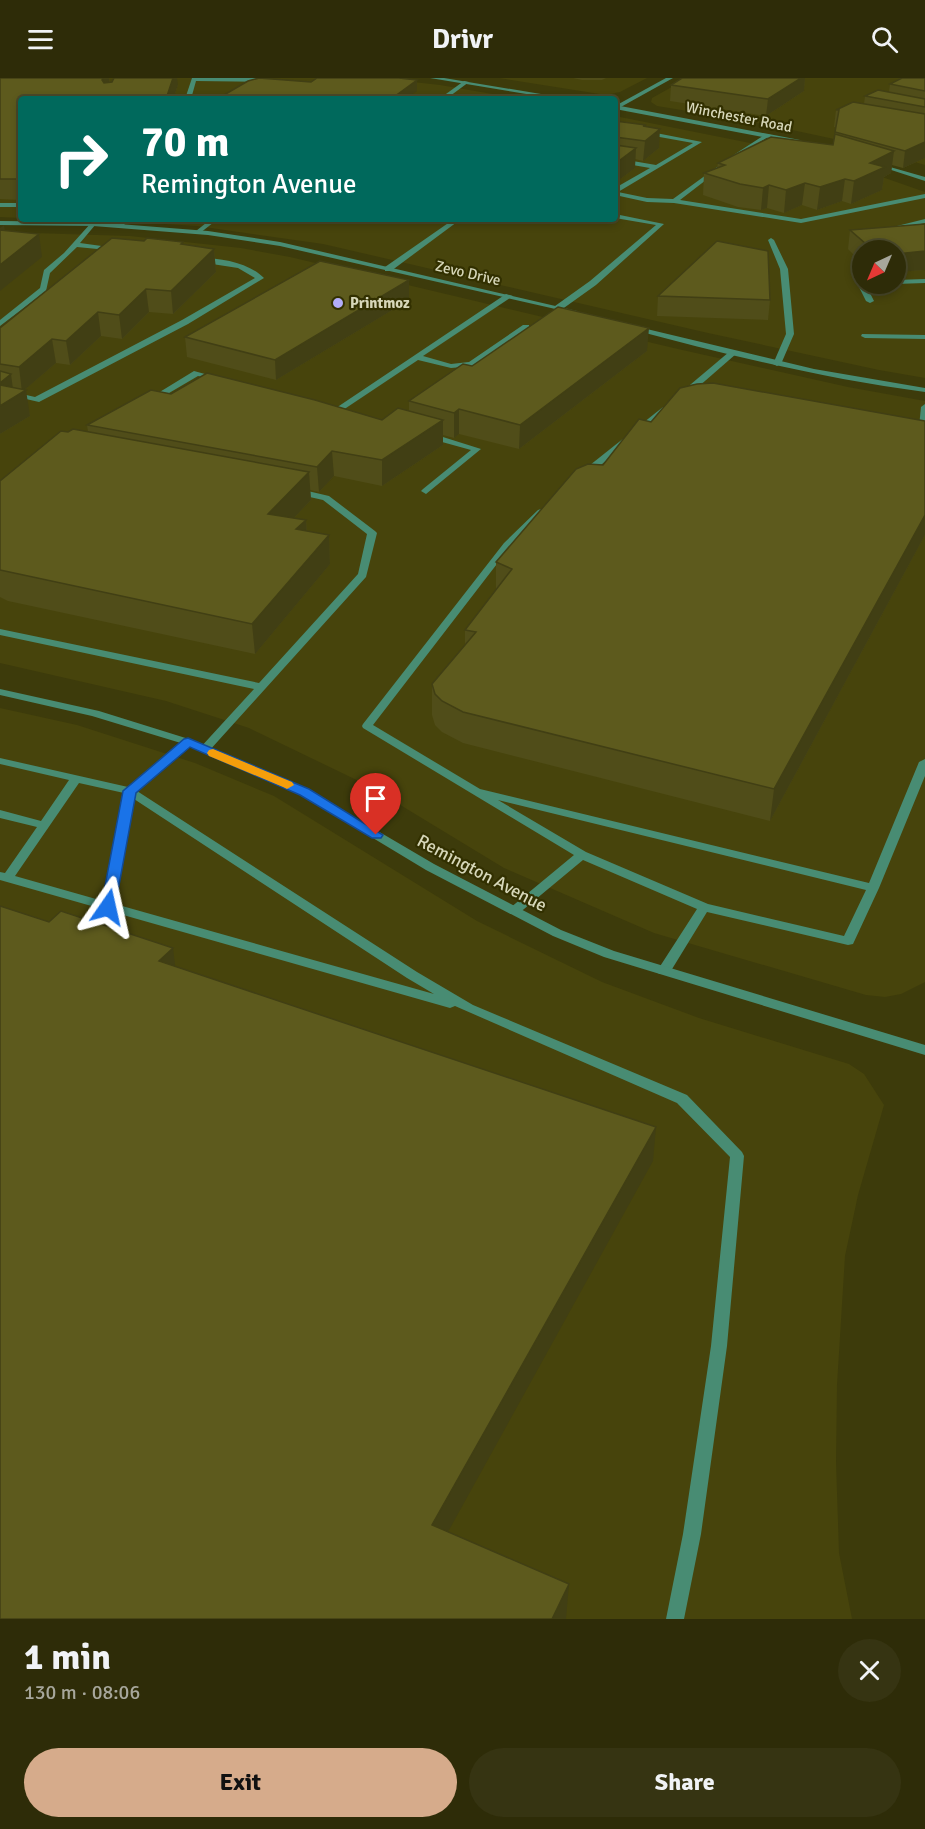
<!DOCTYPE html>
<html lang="en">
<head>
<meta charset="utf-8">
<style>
	:root { --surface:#2e2c08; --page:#363412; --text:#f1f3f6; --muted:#a7a79c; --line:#494829; --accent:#d6ab8b }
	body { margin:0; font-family:Signika,sans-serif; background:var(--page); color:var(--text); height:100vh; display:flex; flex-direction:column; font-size:22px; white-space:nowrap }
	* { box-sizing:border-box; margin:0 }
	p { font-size:20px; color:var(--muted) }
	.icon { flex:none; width:33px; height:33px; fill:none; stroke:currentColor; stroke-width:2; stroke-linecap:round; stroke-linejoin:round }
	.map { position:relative; height:1541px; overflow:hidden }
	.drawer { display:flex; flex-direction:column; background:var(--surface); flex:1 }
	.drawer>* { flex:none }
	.banner { position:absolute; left:18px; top:18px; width:600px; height:126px; border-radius:6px; box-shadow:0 3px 9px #0003,0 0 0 2px var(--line); background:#00695c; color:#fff; overflow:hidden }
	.needle { width:39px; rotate:224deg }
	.tools { position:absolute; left:852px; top:162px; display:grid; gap:12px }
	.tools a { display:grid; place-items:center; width:54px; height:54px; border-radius:50%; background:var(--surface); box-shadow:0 3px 9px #0003,0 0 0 2px var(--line); font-size:30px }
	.pin { position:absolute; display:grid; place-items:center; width:51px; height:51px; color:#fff; margin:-62px -26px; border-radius:50% 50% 50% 0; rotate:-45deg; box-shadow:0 0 6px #0007 }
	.pin .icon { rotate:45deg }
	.me { position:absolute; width:66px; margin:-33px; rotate:11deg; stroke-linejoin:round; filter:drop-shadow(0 0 4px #0008) }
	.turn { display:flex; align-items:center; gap:21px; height:126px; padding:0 24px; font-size:27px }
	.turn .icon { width:78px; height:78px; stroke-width:2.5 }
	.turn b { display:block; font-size:42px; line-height:51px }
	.round { display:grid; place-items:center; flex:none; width:63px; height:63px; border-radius:32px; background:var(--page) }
	.summary { display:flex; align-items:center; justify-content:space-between; height:102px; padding:0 24px }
	h1 { font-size:36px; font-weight:700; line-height:45px }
	.action { display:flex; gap:12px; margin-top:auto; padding:12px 24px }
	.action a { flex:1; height:69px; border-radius:36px; background:var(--accent); color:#111; font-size:24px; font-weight:700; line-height:69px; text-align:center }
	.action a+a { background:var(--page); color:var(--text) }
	header { display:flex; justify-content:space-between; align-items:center; height:78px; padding:0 24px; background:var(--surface); font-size:27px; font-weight:700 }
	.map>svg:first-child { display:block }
	.built { fill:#47440c; fill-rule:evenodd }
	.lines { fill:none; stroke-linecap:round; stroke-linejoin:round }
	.service { fill:#488c73; fill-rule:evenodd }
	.minor { fill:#488c73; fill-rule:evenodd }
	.tertiary { fill:#488c73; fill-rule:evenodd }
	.wall { fill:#504d19 }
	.shaded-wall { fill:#413f14 }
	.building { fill:#5d5a1d; stroke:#413f14; stroke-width:1.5 }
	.route { fill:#1a73e8; stroke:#114b97; stroke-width:1.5 }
	.slow { fill:#f59e0b }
	.poi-dot { fill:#b2adf9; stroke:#323000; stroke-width:2 }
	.labels { text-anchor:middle; stroke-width:4.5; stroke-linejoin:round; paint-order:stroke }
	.far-street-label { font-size:15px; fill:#d7d7b9; stroke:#323000 }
	.far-poi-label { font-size:15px; font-weight:bold; fill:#d7d7b9; stroke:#323000; text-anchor:start }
	.street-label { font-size:18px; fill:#d7d7b9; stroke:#323000 }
</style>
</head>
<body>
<header><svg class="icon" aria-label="menu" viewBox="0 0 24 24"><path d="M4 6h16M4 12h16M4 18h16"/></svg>Drivr<svg class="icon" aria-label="search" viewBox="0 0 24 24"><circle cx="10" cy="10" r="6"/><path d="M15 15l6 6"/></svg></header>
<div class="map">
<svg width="925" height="1541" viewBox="0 0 925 1541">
	<rect width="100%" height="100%" fill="#3d3b0b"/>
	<g class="built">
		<polygon points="0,0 377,0 440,7 522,21 21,21 21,140 0,139"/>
		<polygon points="499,0 647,0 620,14 606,17"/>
		<polygon points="688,0 925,0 925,87 834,61 755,44 657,28 651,24 652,20"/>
		<path d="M615,38L791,73L865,93L925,114V300L879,292L708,255L323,166L197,148L82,141H615ZM862,172H896V206H862Z"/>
		<polygon points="0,154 130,158 241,170 290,179 678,271 848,309 925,323 925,904 901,916 885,919 866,917 654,855 504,790 369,708 249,650 166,623 0,585"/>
		<polygon points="0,630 77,647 195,685 274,718 477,843 602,904 699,940 849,986 864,996 884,1027 858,1117 845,1178 837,1307 836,1384 839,1475 852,1541 0,1541"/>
	</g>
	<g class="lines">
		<g class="service">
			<polygon points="192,0 268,0 271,2 268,4 196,3 191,21 185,21"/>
			<polygon points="464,3 469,4 446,21 439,21"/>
			<polygon points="615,47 702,64 618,114 647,120 673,121 717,89 720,91 719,92 680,122 801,141 925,116 925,120 801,145 674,125 647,124 615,117 615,110 650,90 615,84 615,80 656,87 693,65 615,51"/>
			<polygon points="766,56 771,57 736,80 732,80 732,78"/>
			<rect x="0" y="125" width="21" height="4"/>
			<polygon points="615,136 664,146 596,207 561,232 555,232 555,228 590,203 656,147 615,140"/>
			<polygon points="123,141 130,141 123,148 119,148 118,147"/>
			<polygon points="211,141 218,141 200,155 196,155 196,153"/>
			<polygon points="454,141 461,141 391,193 385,193 385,189"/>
			<polygon points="925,141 925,145 888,153 885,151"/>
			<polygon points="91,145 96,146 80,165 116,170 118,171 118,173 77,169 50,195 46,213 0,248 0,242 40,210 44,192 64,175"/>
			<polygon points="771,160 774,162 788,191 794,256 781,286 777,288 773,286 786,256 780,191 768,162"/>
			<path d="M196,180C217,179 249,184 264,200L188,246L39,324L0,315V311L35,319L182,242L255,200L238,190L199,184L195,182Z"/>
			<polygon points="925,201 925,205 896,206 893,206 896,206 896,202"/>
			<polygon points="859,205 862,205 884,206 880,208 867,209 874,223 870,225 866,223 858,207"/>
			<polygon points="506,216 513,218 423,278 451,286 469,284 523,247 529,247 529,251 474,288 451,290 418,282 340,334 333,332"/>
			<polygon points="862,256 925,257 925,261 865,260 861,258"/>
			<polygon points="729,274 736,276 690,316 684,316 684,312"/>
			<polygon points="194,293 223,301 219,303 198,298 152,325 145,323"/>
			<polygon points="925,326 925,352 919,349 921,329"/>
			<polygon points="663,329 670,331 586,399 580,399 580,395"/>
			<polygon points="427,354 481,371 426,416 421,413 423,411 471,372 424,359 424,355"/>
			<polygon points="295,410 329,418 375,453 377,455 366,499 209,673 205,674 199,671 254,611 0,557 0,551 259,605 358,496 367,456 323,422 292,415 290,413"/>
			<path d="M541,431L544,432V436L510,469L373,647L480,711L869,805L919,684L925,681V698L879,810L853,866L848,867L707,834L669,896H659L657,893L697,831L583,782L518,836H510L508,833L510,830L574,777L363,650L362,648L363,646L504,465L538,432ZM498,722L866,812L844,858L708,826L586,774Z"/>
			<path d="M188,661L192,662L194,664L192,666L137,713L417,894L473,927L687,1017L742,1074L744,1078L727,1268L701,1456L684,1541H666L683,1456L711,1268L730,1079L677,1025L455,928L450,930L0,802V794L5,795L37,749L0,740V732L41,743L69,702L0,686V680L128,709L184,662ZM79,705L124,715L103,823L15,798ZM134,721L407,900L434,916L115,826Z"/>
		</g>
		<g class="minor">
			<polygon points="666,0 673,0 619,30 615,30 615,28"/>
			<polygon points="0,143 93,144 208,153 280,164 577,233 573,235 280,168 208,157 93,148 0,147"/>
			<path d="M630,247L814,291L925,310V314C825,301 728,277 630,251Z"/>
			<polygon points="0,611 99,633 192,662 308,712 434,786 561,852 614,873 925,967 925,977 604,879 553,858 426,792 300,716 184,666 92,638 0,617"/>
		</g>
		<g class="tertiary">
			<polygon points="430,0 444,0 571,21 557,21"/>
			<polygon points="615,27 800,62 803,64 800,66 615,31"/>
			<polygon points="876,85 925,99 925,103 876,87"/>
		</g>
	</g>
	<g class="wall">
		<polygon points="0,0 109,0 110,4 178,7 173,21 21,21 21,122 0,121"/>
		<polygon points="573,0 606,0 602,2 582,2"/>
		<polygon points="682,0 805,0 804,13 766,38 670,23 671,7"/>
		<polygon points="925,0 925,80 903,90 892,87 891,95 884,99 882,112 851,126 842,123 817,132 802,127 784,135 767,130 761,132 738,129 703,117 704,95 717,90 718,85 833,67 836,49 834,49 836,32 864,26 865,18 889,14 890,6"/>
		<polygon points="615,43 646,47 646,48 659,70 643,83 635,81 635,90 615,105"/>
		<polygon points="925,146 925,192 896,194 896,172 862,172 862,185 848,171 850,152"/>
		<polygon points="183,166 214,171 216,194 173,236 149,234 122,261 101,258 70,287 56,285 24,312 30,338 0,356 0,250"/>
		<polygon points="658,218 770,222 768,242 657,238"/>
		<polygon points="409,222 276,302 187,279 185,259"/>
		<polygon points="647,273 519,371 459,356 454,360 443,357 443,367 382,408 334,398 319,414 310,412 311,422 294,440 306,442 307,453 329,457 330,486 255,576 8,523 0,519 0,403 68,354 88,354 87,347 171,316 382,342 409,333 409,323 472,288"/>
		<polygon points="925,343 925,457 770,743 463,665 442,654 435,647 432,637 432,606 465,568 465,552 496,512 496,484 651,344"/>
	</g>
	<g class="shaded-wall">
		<polygon points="103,0 109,0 110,7 104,20 102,2"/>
		<polygon points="173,0 177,0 178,7 173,21 166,21"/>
		<polygon points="801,0 805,0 804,13 766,38 768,21"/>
		<polygon points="417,2 417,13 406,21 391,21"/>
		<polygon points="646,47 645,63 660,51 659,70 643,83 645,63 643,48"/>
		<polygon points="925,64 925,80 903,90 905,73"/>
		<polygon points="636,70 635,90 615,105 616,85"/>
		<polygon points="894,73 891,95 884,99 882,112 851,126 854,103 870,85"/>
		<polygon points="845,101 842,123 817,132 820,109"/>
		<polygon points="805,105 802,127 784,135 786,112"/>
		<polygon points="769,107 767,130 761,132 763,110"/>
		<polygon points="4,147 8,169 0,165 0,150"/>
		<polygon points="39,156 42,179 0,213 0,187"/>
		<polygon points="214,171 216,194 173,236 171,213"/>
		<polygon points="925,173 925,192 896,194 896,176"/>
		<polygon points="409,202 409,222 276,302 275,282"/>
		<polygon points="146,211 149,234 122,261 119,237"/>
		<polygon points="98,234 101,258 70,287 66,263"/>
		<polygon points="649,250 647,273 519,371 520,347"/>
		<polygon points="52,261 56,285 22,314 19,289"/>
		<polygon points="11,296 14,319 26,312 30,338 0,356 0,305"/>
		<polygon points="459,331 459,356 454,360 454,335"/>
		<polygon points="443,342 443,367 382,408 382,382"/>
		<polygon points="332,373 334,398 319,414 317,389"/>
		<polygon points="309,394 311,422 270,465 268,436"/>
		<polygon points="925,437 925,457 770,743 774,711"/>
		<polygon points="306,442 308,471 296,451"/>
		<polygon points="329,457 330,486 255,576 252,546"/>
		<polygon points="173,870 177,903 159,883"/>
		<polygon points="656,1049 653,1083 433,1481 432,1447"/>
		<polygon points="569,1506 566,1541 552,1541"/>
	</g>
	<g class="building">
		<polygon points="0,0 103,0 102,2 104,5 112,4 114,0 173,0 166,21 21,21 21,101 0,101"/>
		<polygon points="259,0 311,4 317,0 399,0 417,2 391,21 217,21 248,3"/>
		<polygon points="682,0 801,0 768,21 671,7"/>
		<polygon points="902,0 925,0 925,13 890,6"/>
		<polygon points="878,12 925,21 925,29 865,18"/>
		<polygon points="853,24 925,36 925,64 905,73 835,54 839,32 836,32"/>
		<polygon points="615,43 646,47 643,48 660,51 645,63 615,59"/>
		<polygon points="835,56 894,73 870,85 885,89 854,103 845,101 820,109 805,105 786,112 769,107 763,110 740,106 704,95 725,87 718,85 771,59 833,67"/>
		<polygon points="615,62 616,67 636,70 616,85 615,85"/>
		<polygon points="925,146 925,173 896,176 896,172 873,172 850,152"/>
		<polygon points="0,152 39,156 0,187"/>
		<polygon points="112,160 144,163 147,160 183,164 181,166 214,171 171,213 146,211 119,237 98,234 66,263 52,261 19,289 0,286 0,250"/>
		<polygon points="717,163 768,173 770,222 658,218"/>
		<polygon points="320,183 409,202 275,282 185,259"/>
		<polygon points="558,229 649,250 520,347 459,331 454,335 409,323 463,286 472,288"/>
		<polygon points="0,293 11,296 0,305"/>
		<polygon points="207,295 315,322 382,342 398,330 443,342 382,382 332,373 317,389 87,347 151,312 171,316"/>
		<polygon points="713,305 925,343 925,437 774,711 463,634 442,623 435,616 432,606 476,554 465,552 512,491 496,484 576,391 588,386 603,387 639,341 651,344 680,310 697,306"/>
		<polygon points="0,307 26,312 0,328"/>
		<polygon points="73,351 309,394 268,436 306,442 296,451 329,457 252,546 0,492 0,403 61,353 68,354"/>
		<polygon points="0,828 49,844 61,833 173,870 159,883 656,1049 432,1447 569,1506 552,1541 0,1541"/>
	</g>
	<polygon class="route" points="188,660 309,711 383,757 381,760 372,760 300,717 190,669 136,715 115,829 113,832 103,832 101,829 123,713 184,661"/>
	<polygon class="slow" points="213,671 292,704 294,707 287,711 283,709 209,678 207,675 209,672"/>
	<circle class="poi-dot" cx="338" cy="225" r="6"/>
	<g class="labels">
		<g class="far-street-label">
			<text transform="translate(739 39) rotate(11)" y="5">Winchester Road</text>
			<text transform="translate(468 195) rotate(13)" y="5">Zevo Drive</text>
		</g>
		<g class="far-poi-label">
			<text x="350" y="230">Printmoz</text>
		</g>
		<g class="street-label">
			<text transform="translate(482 795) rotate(28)" y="6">Remington Avenue</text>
		</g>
	</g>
</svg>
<div class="tools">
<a><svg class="needle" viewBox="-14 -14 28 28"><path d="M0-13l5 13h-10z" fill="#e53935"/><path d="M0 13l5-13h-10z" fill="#a7a79c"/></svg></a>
</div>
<div class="pin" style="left:376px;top:757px;background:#d93025"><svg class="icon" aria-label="arrive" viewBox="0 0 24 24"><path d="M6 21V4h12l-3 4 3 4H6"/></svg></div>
<svg class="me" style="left:108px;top:829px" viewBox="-20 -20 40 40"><path d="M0-17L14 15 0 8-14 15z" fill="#1a73e8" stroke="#fff" stroke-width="4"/></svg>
<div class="banner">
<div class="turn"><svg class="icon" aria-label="right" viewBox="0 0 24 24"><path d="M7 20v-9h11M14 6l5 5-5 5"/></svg><div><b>70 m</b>Remington Avenue</div></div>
</div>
</div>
<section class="drawer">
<div class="summary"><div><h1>1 min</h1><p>130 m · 08:06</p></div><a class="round"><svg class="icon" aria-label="close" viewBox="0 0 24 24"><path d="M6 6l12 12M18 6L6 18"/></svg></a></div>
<div class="action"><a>Exit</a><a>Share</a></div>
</section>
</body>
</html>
